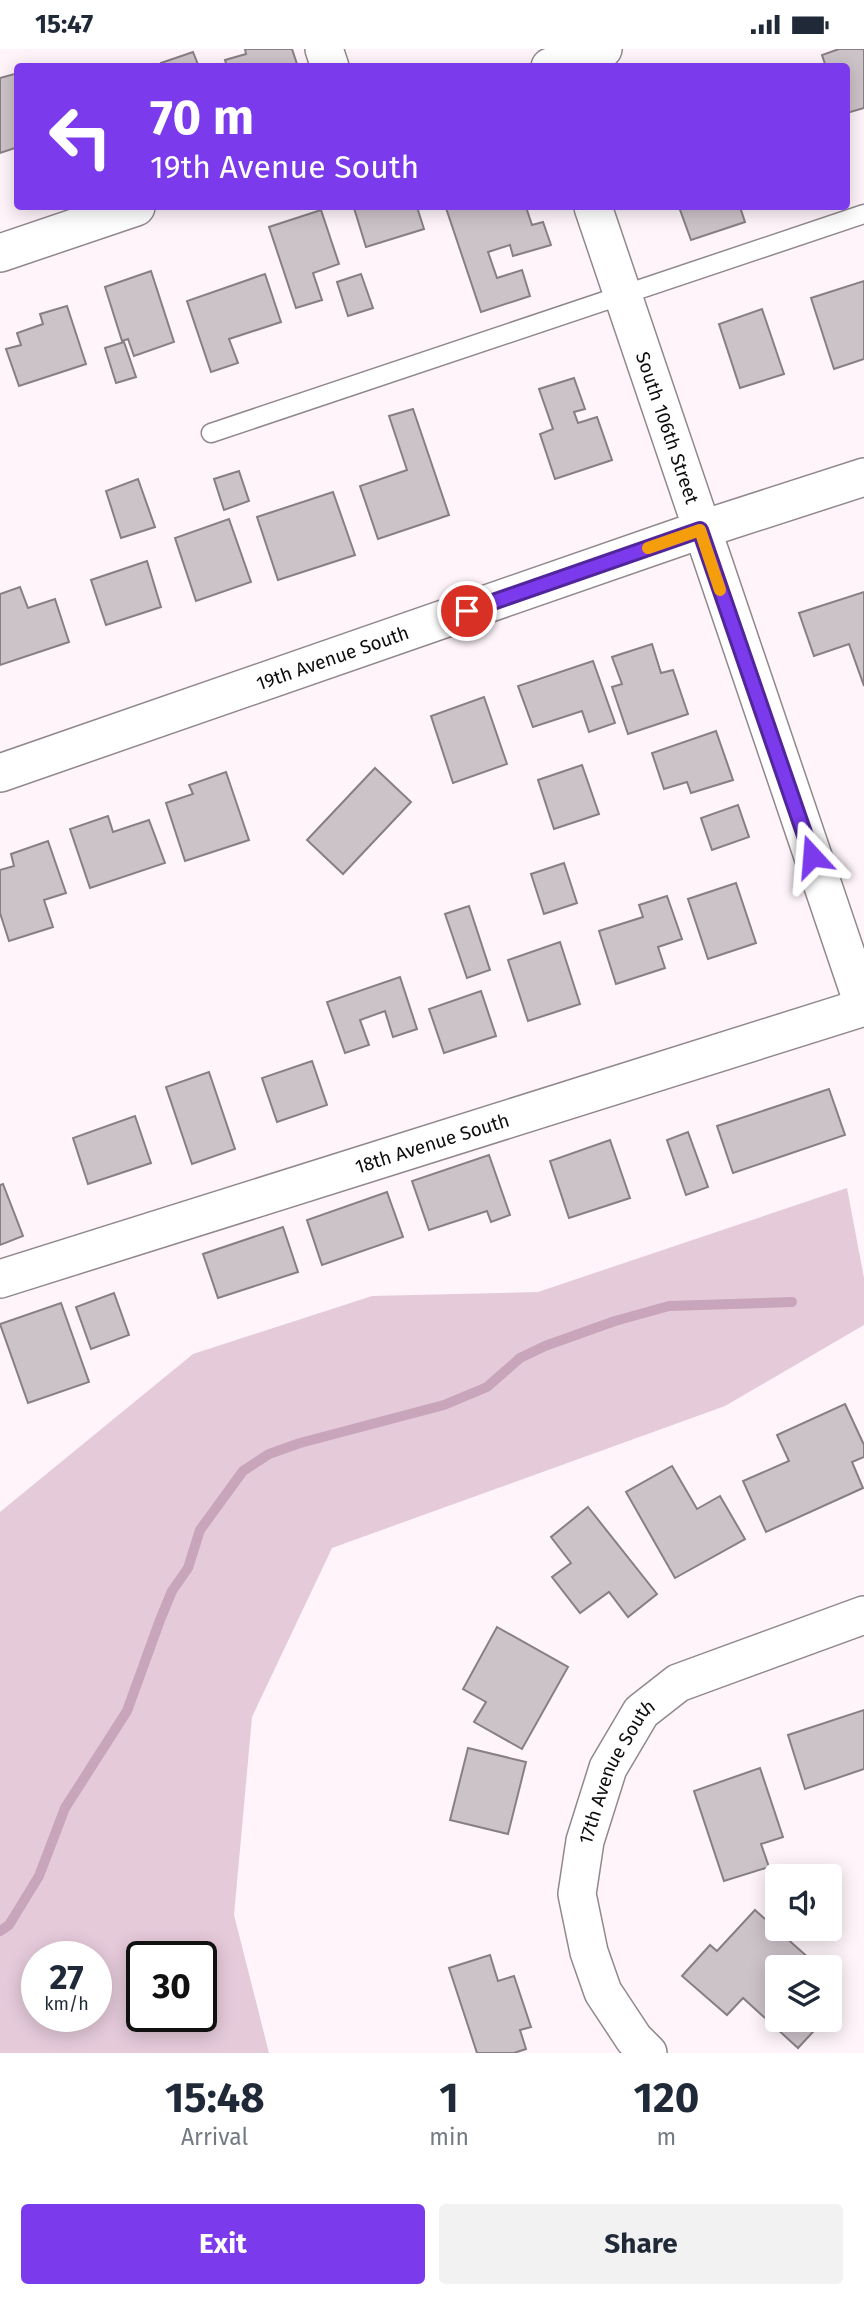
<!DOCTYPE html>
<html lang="en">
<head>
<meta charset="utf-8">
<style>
	:root { --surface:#fff; --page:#f2f2f3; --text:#1f2937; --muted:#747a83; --accent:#7c3aed }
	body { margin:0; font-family:"Fira Sans",sans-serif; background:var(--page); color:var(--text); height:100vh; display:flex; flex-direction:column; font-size:26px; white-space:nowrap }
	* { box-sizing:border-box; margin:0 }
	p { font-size:23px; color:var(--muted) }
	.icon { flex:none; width:38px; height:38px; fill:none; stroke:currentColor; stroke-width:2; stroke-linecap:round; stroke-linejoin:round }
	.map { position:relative; height:2004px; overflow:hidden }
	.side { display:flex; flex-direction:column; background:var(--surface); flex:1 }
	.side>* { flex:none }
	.banner { position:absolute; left:14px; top:14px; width:836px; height:147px; border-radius:7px; box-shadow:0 4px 18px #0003; background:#7c3aed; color:#fff; overflow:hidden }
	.tools { position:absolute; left:765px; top:1815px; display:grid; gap:14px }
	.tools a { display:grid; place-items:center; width:77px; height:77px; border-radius:7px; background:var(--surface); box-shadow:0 4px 18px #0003; font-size:35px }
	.speed { position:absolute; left:21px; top:1892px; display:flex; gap:14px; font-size:35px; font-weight:700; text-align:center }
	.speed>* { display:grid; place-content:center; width:91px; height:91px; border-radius:50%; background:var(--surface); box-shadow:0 4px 18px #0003; line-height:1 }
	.speed small { font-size:18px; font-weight:400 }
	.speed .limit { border:4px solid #111; border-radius:10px; background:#fff; color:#111 }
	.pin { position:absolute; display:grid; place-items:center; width:60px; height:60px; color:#fff; margin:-30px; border:4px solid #fff; border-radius:50%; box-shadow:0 2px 7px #0007 }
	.me { position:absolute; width:77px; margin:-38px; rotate:341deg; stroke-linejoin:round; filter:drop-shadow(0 0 5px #0008) }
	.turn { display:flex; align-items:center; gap:24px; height:147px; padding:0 21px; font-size:32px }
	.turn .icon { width:91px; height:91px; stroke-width:2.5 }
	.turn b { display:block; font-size:49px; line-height:60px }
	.eta { display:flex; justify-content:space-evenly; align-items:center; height:119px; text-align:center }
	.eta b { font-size:42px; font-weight:700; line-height:49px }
	.primary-button { display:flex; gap:14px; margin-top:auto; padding:14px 21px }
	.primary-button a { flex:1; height:80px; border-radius:7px; background:var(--accent); color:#fff; font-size:28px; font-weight:700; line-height:80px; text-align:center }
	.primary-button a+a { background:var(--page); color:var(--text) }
	.status { display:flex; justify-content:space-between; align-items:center; height:49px; padding:0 35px; background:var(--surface); direction:ltr }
	.status svg { height:19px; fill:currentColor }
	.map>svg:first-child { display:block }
	.green { fill:#e5cada; fill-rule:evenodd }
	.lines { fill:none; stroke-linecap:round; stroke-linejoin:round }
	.stream { stroke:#c8a5ba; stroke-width:10 }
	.building { fill:#ccc3c9; stroke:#877f84; stroke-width:2 }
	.service-casing { stroke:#91888d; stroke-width:21 }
	.minor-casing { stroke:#91888d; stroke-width:40 }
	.service { stroke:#fff; stroke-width:18 }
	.minor { stroke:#fff; stroke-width:37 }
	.route-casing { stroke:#51269a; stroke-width:18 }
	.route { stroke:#7c3aed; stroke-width:12 }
	.slow { stroke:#f59e0b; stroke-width:12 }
	.labels { text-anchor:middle; stroke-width:6; stroke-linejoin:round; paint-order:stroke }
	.street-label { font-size:19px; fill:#0f0c0e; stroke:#fff }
</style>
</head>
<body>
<div class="status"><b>15:47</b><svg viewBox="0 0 49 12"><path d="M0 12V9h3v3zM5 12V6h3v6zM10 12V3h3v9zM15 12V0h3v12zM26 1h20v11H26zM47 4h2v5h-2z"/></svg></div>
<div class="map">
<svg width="864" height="2004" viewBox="0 0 864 2004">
	<rect width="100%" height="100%" fill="#fef4fa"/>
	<path class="green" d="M847,1139L864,1229V1276L725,1357L332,1499L252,1668L234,1866L269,2004H0V1463L193,1305L372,1247L538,1243ZM37,1908H96V1967H37ZM142,1908H201V1967H142Z"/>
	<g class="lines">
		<polyline class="stream" points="0,1882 9,1876 39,1827 65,1759 127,1662 160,1571 172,1542 188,1519 200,1481 243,1422 269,1405 300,1394 444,1356 487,1338 520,1309 545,1297 615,1272 669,1257 792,1253"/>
	</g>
	<g class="building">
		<polygon points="245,0 292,0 298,18 227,18 225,11 246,5"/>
		<polygon points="839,0 864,0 864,59 847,64 847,18 826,18 822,6"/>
		<polygon points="193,3 199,18 162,18 161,14"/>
		<polygon points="18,24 18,98 0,104 0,29"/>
		<polygon points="417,158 424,180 366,198 354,159"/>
		<polygon points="452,158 526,158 532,176 543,173 551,196 513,207 510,196 488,203 497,229 522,221 530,247 481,263 446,159"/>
		<polygon points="679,158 740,158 745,173 691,191"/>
		<polygon points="321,161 339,215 313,224 322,251 296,259 269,178"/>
		<polygon points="151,222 174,293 134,307 128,290 122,292 105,238"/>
		<polygon points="265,225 281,273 229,290 238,314 211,323 187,252"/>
		<polygon points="361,225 373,259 348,267 337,233"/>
		<polygon points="864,232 864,310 834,320 811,249"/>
		<polygon points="67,257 86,315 19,337 6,300 21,296 17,284 43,275 40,265"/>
		<polygon points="762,260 784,325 740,339 719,275"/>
		<polygon points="124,293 136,328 116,334 105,299"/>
		<polygon points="574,329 585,360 574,363 578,374 597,368 612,411 555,430 540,385 553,380 539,340"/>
		<polygon points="413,360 449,466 378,490 360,437 407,421 389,367"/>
		<polygon points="239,422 249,452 224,461 214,430"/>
		<polygon points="138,430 155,478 121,489 106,442"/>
		<polygon points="333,443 355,506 278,531 257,468"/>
		<polygon points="229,470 251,533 196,552 175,489"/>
		<polygon points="147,512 161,558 106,576 91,531"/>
		<polygon points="20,538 28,559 55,550 69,593 0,616 0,545"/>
		<polygon points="864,543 864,637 849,595 814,607 799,564"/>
		<polygon points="652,595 661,624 673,621 688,665 628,685 612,638 622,635 612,608"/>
		<polygon points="593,612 615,674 589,683 582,662 533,678 518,637"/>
		<polygon points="484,648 507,715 453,734 431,667"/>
		<polygon points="716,682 733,731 691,744 687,733 664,740 652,704"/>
		<polygon points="582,716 599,765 554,780 538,731"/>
		<polygon points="375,719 411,753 343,825 307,791"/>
		<polygon points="226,723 249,791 185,812 166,754 193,745 189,736"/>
		<polygon points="738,756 749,788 712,801 701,769"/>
		<polygon points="108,767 113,783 149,771 165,814 90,839 70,780"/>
		<polygon points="48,792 66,844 44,851 53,878 9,892 0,864 0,821 14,817 11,805"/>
		<polygon points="564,814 577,854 544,865 531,825"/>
		<polygon points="736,834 756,894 708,910 688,850"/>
		<polygon points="667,847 682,890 658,898 665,919 616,935 599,882 643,868 639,856"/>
		<polygon points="469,857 490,921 467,929 445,865"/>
		<polygon points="560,893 580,955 528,972 508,911"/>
		<polygon points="400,928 417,980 393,988 385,962 360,971 369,996 345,1004 327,953"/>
		<polygon points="481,942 496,987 444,1004 429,960"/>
		<polygon points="312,1012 327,1056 277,1073 262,1029"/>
		<polygon points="209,1023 235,1100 192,1115 166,1038"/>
		<polygon points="829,1040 845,1086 733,1124 717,1077"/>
		<polygon points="135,1067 151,1114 88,1135 73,1089"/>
		<polygon points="688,1083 708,1138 686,1146 667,1091"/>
		<polygon points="610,1091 630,1149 569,1169 550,1112"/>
		<polygon points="489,1106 510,1166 491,1173 487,1162 429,1181 412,1132"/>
		<polygon points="3,1135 23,1187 0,1196 0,1136"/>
		<polygon points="387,1143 403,1188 322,1216 307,1171"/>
		<polygon points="283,1178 298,1223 218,1249 203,1205"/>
		<polygon points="114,1244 129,1286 91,1300 76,1258"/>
		<polygon points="61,1254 89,1333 28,1354 0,1275"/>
		<polygon points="845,1355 864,1396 864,1408 852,1413 863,1439 766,1483 743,1432 789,1412 777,1386"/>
		<polygon points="672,1417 697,1460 720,1447 745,1490 675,1529 626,1443"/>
		<polygon points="588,1458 657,1545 628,1568 609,1543 580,1564 552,1528 571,1514 551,1488"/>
		<polygon points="497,1578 568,1618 522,1700 474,1673 486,1653 463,1640"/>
		<polygon points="864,1661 864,1720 805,1740 788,1686"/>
		<polygon points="468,1699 526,1713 508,1785 450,1771"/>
		<polygon points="760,1719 783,1788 761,1795 769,1818 724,1832 694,1742"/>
		<polygon points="755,1861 811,1911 804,1918 777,1918 777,1970 825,1970 798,1999 743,1949 727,1966 682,1927 710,1896 717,1902"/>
		<polygon points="490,1906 498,1932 514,1927 531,1978 520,1981 526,2000 514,2004 477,2004 449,1919"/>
	</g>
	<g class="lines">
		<defs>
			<polyline id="service" points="211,384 864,165"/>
			<g id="minor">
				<polyline points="324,0 330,18"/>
				<polyline points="550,18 603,0"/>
				<path id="s1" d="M593,158L864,958"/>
				<polyline points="0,204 136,158"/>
				<path id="s2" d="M0,724L700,481L864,428"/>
				<path id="s3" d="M0,1230L864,958"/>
				<path id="s4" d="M648,2004L634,1990L603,1943L589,1903L577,1845L585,1792L608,1719L641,1663L678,1634L864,1566"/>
			</g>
		</defs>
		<use href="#service" class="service-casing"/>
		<use href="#minor" class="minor-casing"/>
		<use href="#service" class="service"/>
		<use href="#minor" class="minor"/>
	</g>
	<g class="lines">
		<defs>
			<polyline id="route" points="467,562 700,481 812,807"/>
		</defs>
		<use href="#route" class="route-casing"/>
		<use href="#route" class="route"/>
		<polyline class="slow" points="648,499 700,481 720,541"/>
	</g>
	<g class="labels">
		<g class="street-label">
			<text dy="7" stroke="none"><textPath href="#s1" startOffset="233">South 106th Street</textPath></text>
			<text dy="7" stroke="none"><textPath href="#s2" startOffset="352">19th Avenue South</textPath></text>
			<text dy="7" stroke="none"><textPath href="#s3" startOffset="453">18th Avenue South</textPath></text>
			<text dy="7" stroke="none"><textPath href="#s4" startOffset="308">17th Avenue South</textPath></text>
		</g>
	</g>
</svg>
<div class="tools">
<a><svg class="icon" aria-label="sound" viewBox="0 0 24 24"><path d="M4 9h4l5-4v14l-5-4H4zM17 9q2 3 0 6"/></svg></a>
<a><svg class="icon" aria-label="layers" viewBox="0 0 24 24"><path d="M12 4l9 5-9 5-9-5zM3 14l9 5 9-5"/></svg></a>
</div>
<div class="speed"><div>27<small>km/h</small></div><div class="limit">30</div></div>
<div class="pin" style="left:467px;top:562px;background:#d93025"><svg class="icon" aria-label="arrive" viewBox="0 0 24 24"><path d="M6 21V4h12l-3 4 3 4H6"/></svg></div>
<svg class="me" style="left:812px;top:807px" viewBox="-20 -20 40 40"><path d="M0-17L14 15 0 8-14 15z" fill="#7c3aed" stroke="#fff" stroke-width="4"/></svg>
<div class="banner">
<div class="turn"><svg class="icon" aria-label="left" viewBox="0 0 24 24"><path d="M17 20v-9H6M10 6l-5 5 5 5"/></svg><div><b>70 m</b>19th Avenue South</div></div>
</div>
</div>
<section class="side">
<div class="eta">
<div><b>15:48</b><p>Arrival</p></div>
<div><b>1</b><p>min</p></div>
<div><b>120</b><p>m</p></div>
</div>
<div class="primary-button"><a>Exit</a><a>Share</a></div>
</section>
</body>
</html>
